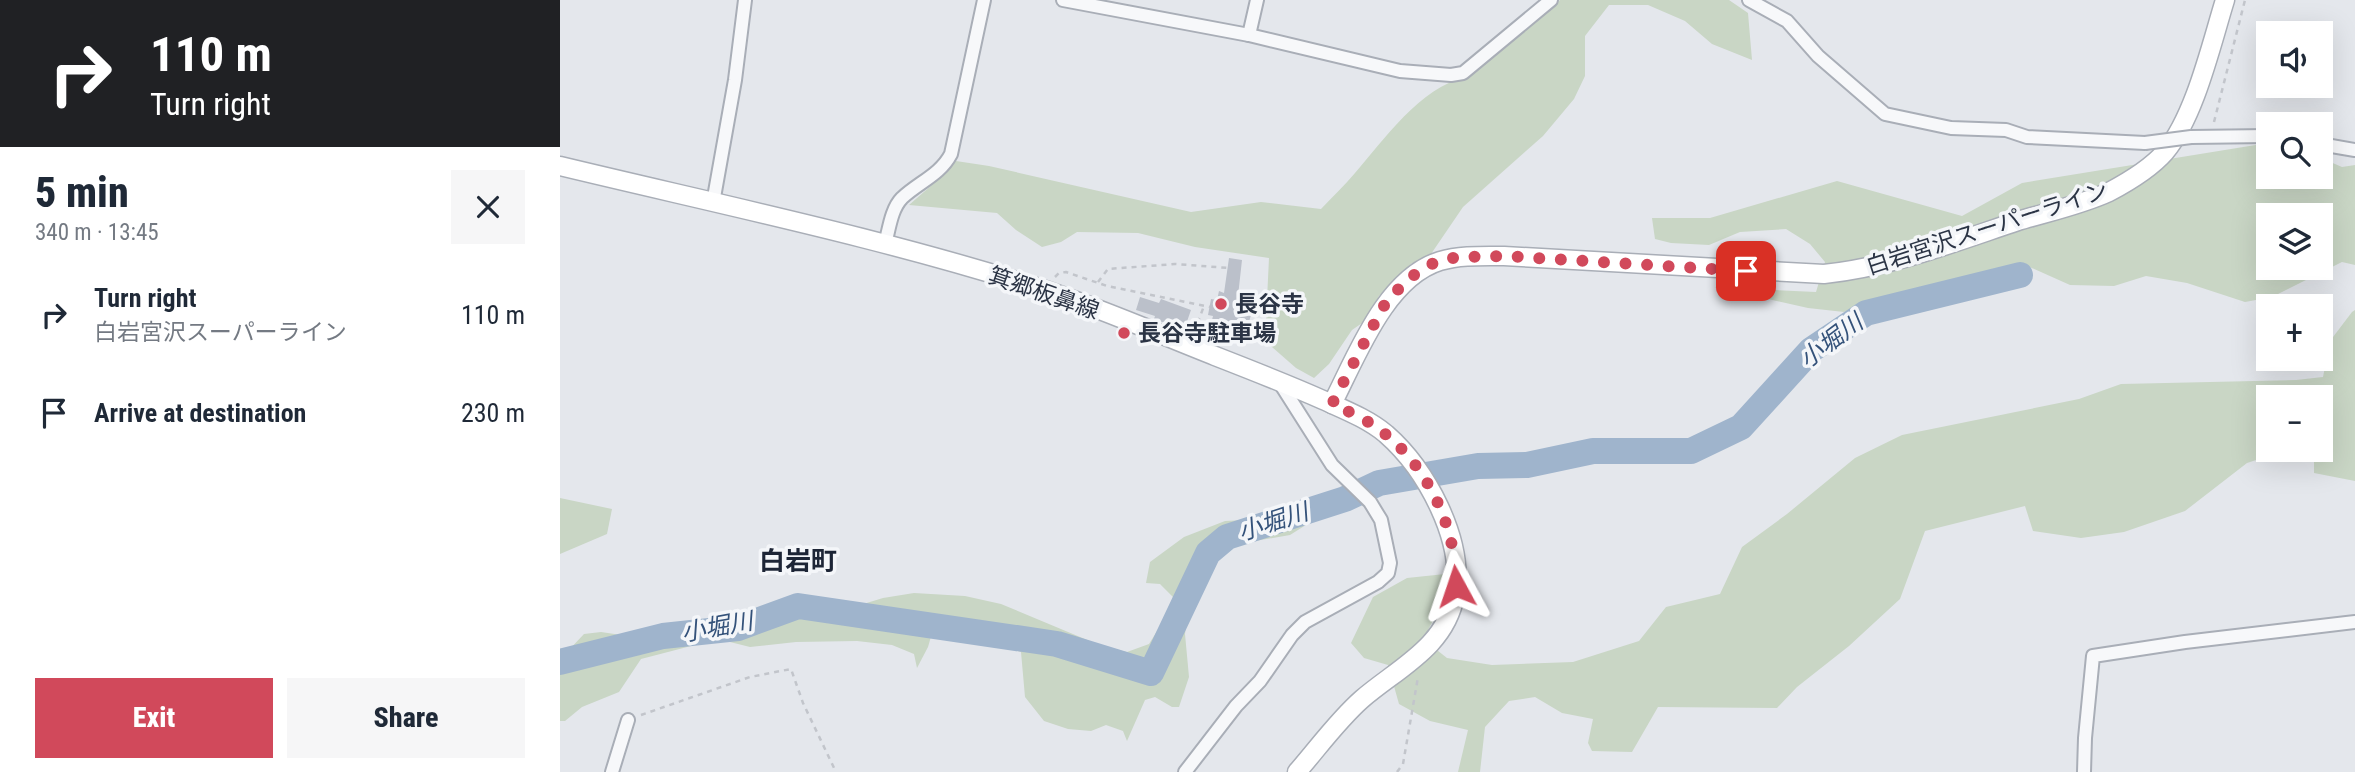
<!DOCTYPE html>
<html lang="en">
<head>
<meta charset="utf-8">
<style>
	:root { --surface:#fff; --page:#f6f6f7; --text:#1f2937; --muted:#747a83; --accent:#d1495b }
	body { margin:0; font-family:"Roboto Condensed","Noto Sans JP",sans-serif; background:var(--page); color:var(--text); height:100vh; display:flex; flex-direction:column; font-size:26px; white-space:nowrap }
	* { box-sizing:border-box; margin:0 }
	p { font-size:23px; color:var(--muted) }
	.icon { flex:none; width:38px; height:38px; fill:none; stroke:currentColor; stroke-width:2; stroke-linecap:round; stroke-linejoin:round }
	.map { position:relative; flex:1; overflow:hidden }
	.panel { display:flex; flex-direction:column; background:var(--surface); width:560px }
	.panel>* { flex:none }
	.guide { background:#202124; color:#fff; overflow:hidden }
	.tools { position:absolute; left:1696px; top:21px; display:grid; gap:14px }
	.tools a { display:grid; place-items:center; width:77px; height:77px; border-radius:0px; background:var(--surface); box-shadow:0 7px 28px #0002; font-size:35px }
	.pin { position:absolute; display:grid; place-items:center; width:60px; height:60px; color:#fff; margin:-30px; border-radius:14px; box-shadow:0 4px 10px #0006 }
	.me { position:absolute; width:77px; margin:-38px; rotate:355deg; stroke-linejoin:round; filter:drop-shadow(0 0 5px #0008) }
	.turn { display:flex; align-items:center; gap:24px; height:147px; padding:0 35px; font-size:32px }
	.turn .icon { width:91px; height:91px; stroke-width:2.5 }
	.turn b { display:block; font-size:49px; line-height:60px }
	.round { display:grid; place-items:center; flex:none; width:74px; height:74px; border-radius:0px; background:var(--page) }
	.head { display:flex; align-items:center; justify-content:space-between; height:119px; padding:0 35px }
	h1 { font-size:42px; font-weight:800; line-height:52px }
	.button { display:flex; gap:14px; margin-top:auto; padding:14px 35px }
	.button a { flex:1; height:80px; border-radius:0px; background:var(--accent); color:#fff; font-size:28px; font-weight:800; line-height:80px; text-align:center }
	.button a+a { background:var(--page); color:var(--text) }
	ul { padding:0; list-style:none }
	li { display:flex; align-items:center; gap:21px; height:98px; padding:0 35px }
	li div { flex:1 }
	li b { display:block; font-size:26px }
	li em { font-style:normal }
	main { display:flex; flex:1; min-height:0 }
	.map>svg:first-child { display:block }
	.green { fill:#c9d6c5; fill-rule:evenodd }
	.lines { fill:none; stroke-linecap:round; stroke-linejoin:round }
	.river { stroke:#9fb4cc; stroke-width:26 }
	.building { fill:#bbc0ca }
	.street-casing { stroke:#a9aeb7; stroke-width:16 }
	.secondary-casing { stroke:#a9aeb7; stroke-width:21 }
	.path { stroke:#c2c5cb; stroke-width:2.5; stroke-dasharray:5 5; stroke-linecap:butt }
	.street { stroke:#f7f8fa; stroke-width:12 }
	.secondary { stroke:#fff; stroke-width:18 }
	.street-bridge-casing { stroke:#a9aeb7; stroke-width:16; stroke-linecap:butt }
	.street-bridge { stroke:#f7f8fa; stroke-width:12 }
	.route { stroke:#d1495b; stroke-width:12; stroke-dasharray:0 21.6 }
	.poi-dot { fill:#d1495b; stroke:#f4f6f9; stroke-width:2.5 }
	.labels { text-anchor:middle; stroke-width:7; stroke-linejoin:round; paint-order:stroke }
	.street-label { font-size:23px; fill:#2b3445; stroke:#f4f6f9 }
	.poi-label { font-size:23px; font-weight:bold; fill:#2b3445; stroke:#f4f6f9; text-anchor:start }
	.water-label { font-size:24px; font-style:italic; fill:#34527a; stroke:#f4f6f9 }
	.quarter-label { font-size:26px; font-weight:bold; fill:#1d2536; stroke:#f4f6f9 }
</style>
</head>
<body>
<main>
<section class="panel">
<div class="guide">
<div class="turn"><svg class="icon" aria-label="right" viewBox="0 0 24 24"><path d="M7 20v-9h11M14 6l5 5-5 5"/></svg><div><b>110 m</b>Turn right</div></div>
</div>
<div class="head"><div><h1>5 min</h1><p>340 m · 13:45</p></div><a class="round"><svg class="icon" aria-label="close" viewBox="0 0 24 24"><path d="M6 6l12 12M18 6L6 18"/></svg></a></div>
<ul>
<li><svg class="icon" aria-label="right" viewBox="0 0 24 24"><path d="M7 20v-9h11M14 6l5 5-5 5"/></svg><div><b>Turn right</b><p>白岩宮沢スーパーライン</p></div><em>110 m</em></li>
<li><svg class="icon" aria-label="arrive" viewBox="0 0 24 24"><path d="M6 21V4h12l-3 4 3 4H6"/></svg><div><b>Arrive at destination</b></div><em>230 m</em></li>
</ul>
<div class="button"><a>Exit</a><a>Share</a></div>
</section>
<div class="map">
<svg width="1795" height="772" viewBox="0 0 1795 772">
	<rect width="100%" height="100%" fill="#e4e7ec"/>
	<g class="green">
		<path d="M1000,0H1169L1188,13L1192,60L1152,44L1125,21L1088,5H1049L1025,36V76L1014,99L983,136L903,207L871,254L851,264L819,296L808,319L792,330L769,364L754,378L736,368L705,341L709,258L635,247L578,233L517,232L501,242L482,247L456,230L437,213L349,205L389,170L396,161L429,166L631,212L701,202L761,209C772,197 784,186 795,173C823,141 861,86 905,78Z"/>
		<path d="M1708,143V177H1760L1761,158L1782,167L1795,165V265L1782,262L1712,297L1685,302L1627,283L1586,276L1554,286L1510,285L1465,265L1284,312L1248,308L1154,287L1256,292L1265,262L1250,244L1226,229L1180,232L1149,245L1111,243L1095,239L1092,218H1150L1277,181L1402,216L1462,183ZM1708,215H1760V268H1708Z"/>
		<polygon points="1795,310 1795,481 1754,473 1754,450 1760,450 1760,397 1708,397 1708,450 1727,450 1687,463 1625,511 1564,532 1521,538 1473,531 1465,506 1365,531 1340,599 1289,646 1237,687 1217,708 1098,707 1072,752 1032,751 1028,743 1033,719 1002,713 975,697 949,701 925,727 920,772 898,772 908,730 870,721 839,704 828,665 804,658 791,643 813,597 847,578 885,574 879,610 863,639 887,658 932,665 1013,662 1079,641 1106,607 1160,594 1182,547 1227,514 1295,458 1342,435 1519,399 1561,384 1736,380 1763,377 1770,341 1792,312"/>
		<polygon points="765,496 771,500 765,513 730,535 678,544 655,557 627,618 625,634 629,677 619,707 612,707 595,697 585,700 567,741 563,731 546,725 531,731 508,729 484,721 465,697 461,652 374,626 368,647 357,668 354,654 332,645 297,641 236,642 190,647 158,639 81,659 59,692 22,707 5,721 0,721 0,664 6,653 24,634 41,632 68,636 99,634 159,625 203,610 277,612 323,598 354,593 405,596 441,604 544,647 567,652 589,644 604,620 613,597 600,584 586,583 590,562 624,537 665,521 685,520 718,508"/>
		<polygon points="0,498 52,509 47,534 0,554"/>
	</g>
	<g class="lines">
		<polyline class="river" points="0,662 103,636 178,628 238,606 497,644 591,673 648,553 667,537 785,499 819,483 918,466 967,465 1033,451 1131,451 1181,427 1251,350 1306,313 1460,275"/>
	</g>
	<g class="building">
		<polygon points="669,258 682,260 678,296 695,300 686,333 651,324 653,316 648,315 651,299 657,300 659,291 664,293"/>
		<polygon points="580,297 599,303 601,299 631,310 624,330 594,319 595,316 576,310"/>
	</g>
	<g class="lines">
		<defs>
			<g id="street">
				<polyline points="503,0 689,35 840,71 891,75 903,73 991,0"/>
				<polyline points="1189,0 1227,21 1258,56 1325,114 1391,128 1446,130 1467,137 1585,143"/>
				<polyline points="689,35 697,0"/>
				<polyline points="1631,137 1708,136"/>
				<polyline points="1760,144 1795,150"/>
				<polyline points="153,203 175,80 185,0"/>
				<path d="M325,244C329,230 331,209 342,198C359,182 380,175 391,154L424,0"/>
				<polyline points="52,772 68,720"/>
				<polyline points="625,772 676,706 700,681 732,635 745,622 818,582 828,573 830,563 821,520 810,502 772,465 718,380"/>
				<polyline points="1524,772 1525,738 1533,656 1625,642 1795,622"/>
			</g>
			<g id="secondary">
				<path d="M0,166C162,205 327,239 485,290C542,309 599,334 655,356C691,370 727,384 763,400C785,410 808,419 826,434C866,469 905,540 895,595C886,647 838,668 802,699C778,720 758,748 737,772"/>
				<path d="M772,404C796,358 825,278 880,261C900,255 922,256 944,256L1264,274C1331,267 1395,242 1458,221C1488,212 1521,205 1549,192C1568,182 1590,169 1605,152C1635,116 1651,45 1665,0"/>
			</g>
		</defs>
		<use href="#street" class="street-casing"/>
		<use href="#secondary" class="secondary-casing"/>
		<g class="path">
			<polyline points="1654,122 1685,0"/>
			<polyline points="495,277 499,273 506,272 547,286 650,307"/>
			<polyline points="538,282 548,269 615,264 668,268"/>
			<polyline points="634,332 644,306"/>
			<polyline points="81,715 190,677 231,669 243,703 276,772"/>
			<polyline points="837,772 843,764 858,677"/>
		</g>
		<use href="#street" class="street"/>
		<use href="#secondary" class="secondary"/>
		<defs>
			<polyline id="street-bridge" points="1585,143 1631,137"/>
		</defs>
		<use href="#street-bridge" class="street-bridge-casing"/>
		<use href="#street-bridge" class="street-bridge"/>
	</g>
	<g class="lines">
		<path class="route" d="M896,586C897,529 868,467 824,433C808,420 790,412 772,404L823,307L841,286L860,270L878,261L898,257L944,256L1186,271"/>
	</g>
	<g class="poi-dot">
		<circle cx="661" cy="304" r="7"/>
		<circle cx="564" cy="333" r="7"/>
	</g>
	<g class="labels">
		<g class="street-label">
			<text transform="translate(1427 228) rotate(-18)" y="8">白岩宮沢スーパーライン</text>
			<text transform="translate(484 293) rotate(19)" y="8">箕郷板鼻線</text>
		</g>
		<g class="poi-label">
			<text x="675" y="312">長谷寺</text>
			<text x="578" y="341">長谷寺駐車場</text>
		</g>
		<g class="water-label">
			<text transform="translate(1271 341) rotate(-37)" y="8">小堀川</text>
			<text transform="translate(713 522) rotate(-18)" y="8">小堀川</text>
			<text transform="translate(157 627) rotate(-10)" y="8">小堀川</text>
		</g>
		<g class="quarter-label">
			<text x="238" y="570">白岩町</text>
		</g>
	</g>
</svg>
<div class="tools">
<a><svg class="icon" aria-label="sound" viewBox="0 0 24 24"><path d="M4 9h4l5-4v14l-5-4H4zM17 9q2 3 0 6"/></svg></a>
<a><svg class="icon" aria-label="search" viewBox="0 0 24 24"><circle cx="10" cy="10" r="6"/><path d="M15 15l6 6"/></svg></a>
<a><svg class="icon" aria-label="layers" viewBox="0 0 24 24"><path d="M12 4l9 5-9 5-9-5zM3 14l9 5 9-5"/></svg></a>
<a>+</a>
<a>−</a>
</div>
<div class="pin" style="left:1186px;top:271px;background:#d93025"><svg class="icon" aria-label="arrive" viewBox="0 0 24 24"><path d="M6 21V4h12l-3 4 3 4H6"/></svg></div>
<svg class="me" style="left:896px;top:586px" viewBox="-20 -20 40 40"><path d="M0-17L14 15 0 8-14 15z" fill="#d1495b" stroke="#fff" stroke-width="4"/></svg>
</div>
</main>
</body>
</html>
